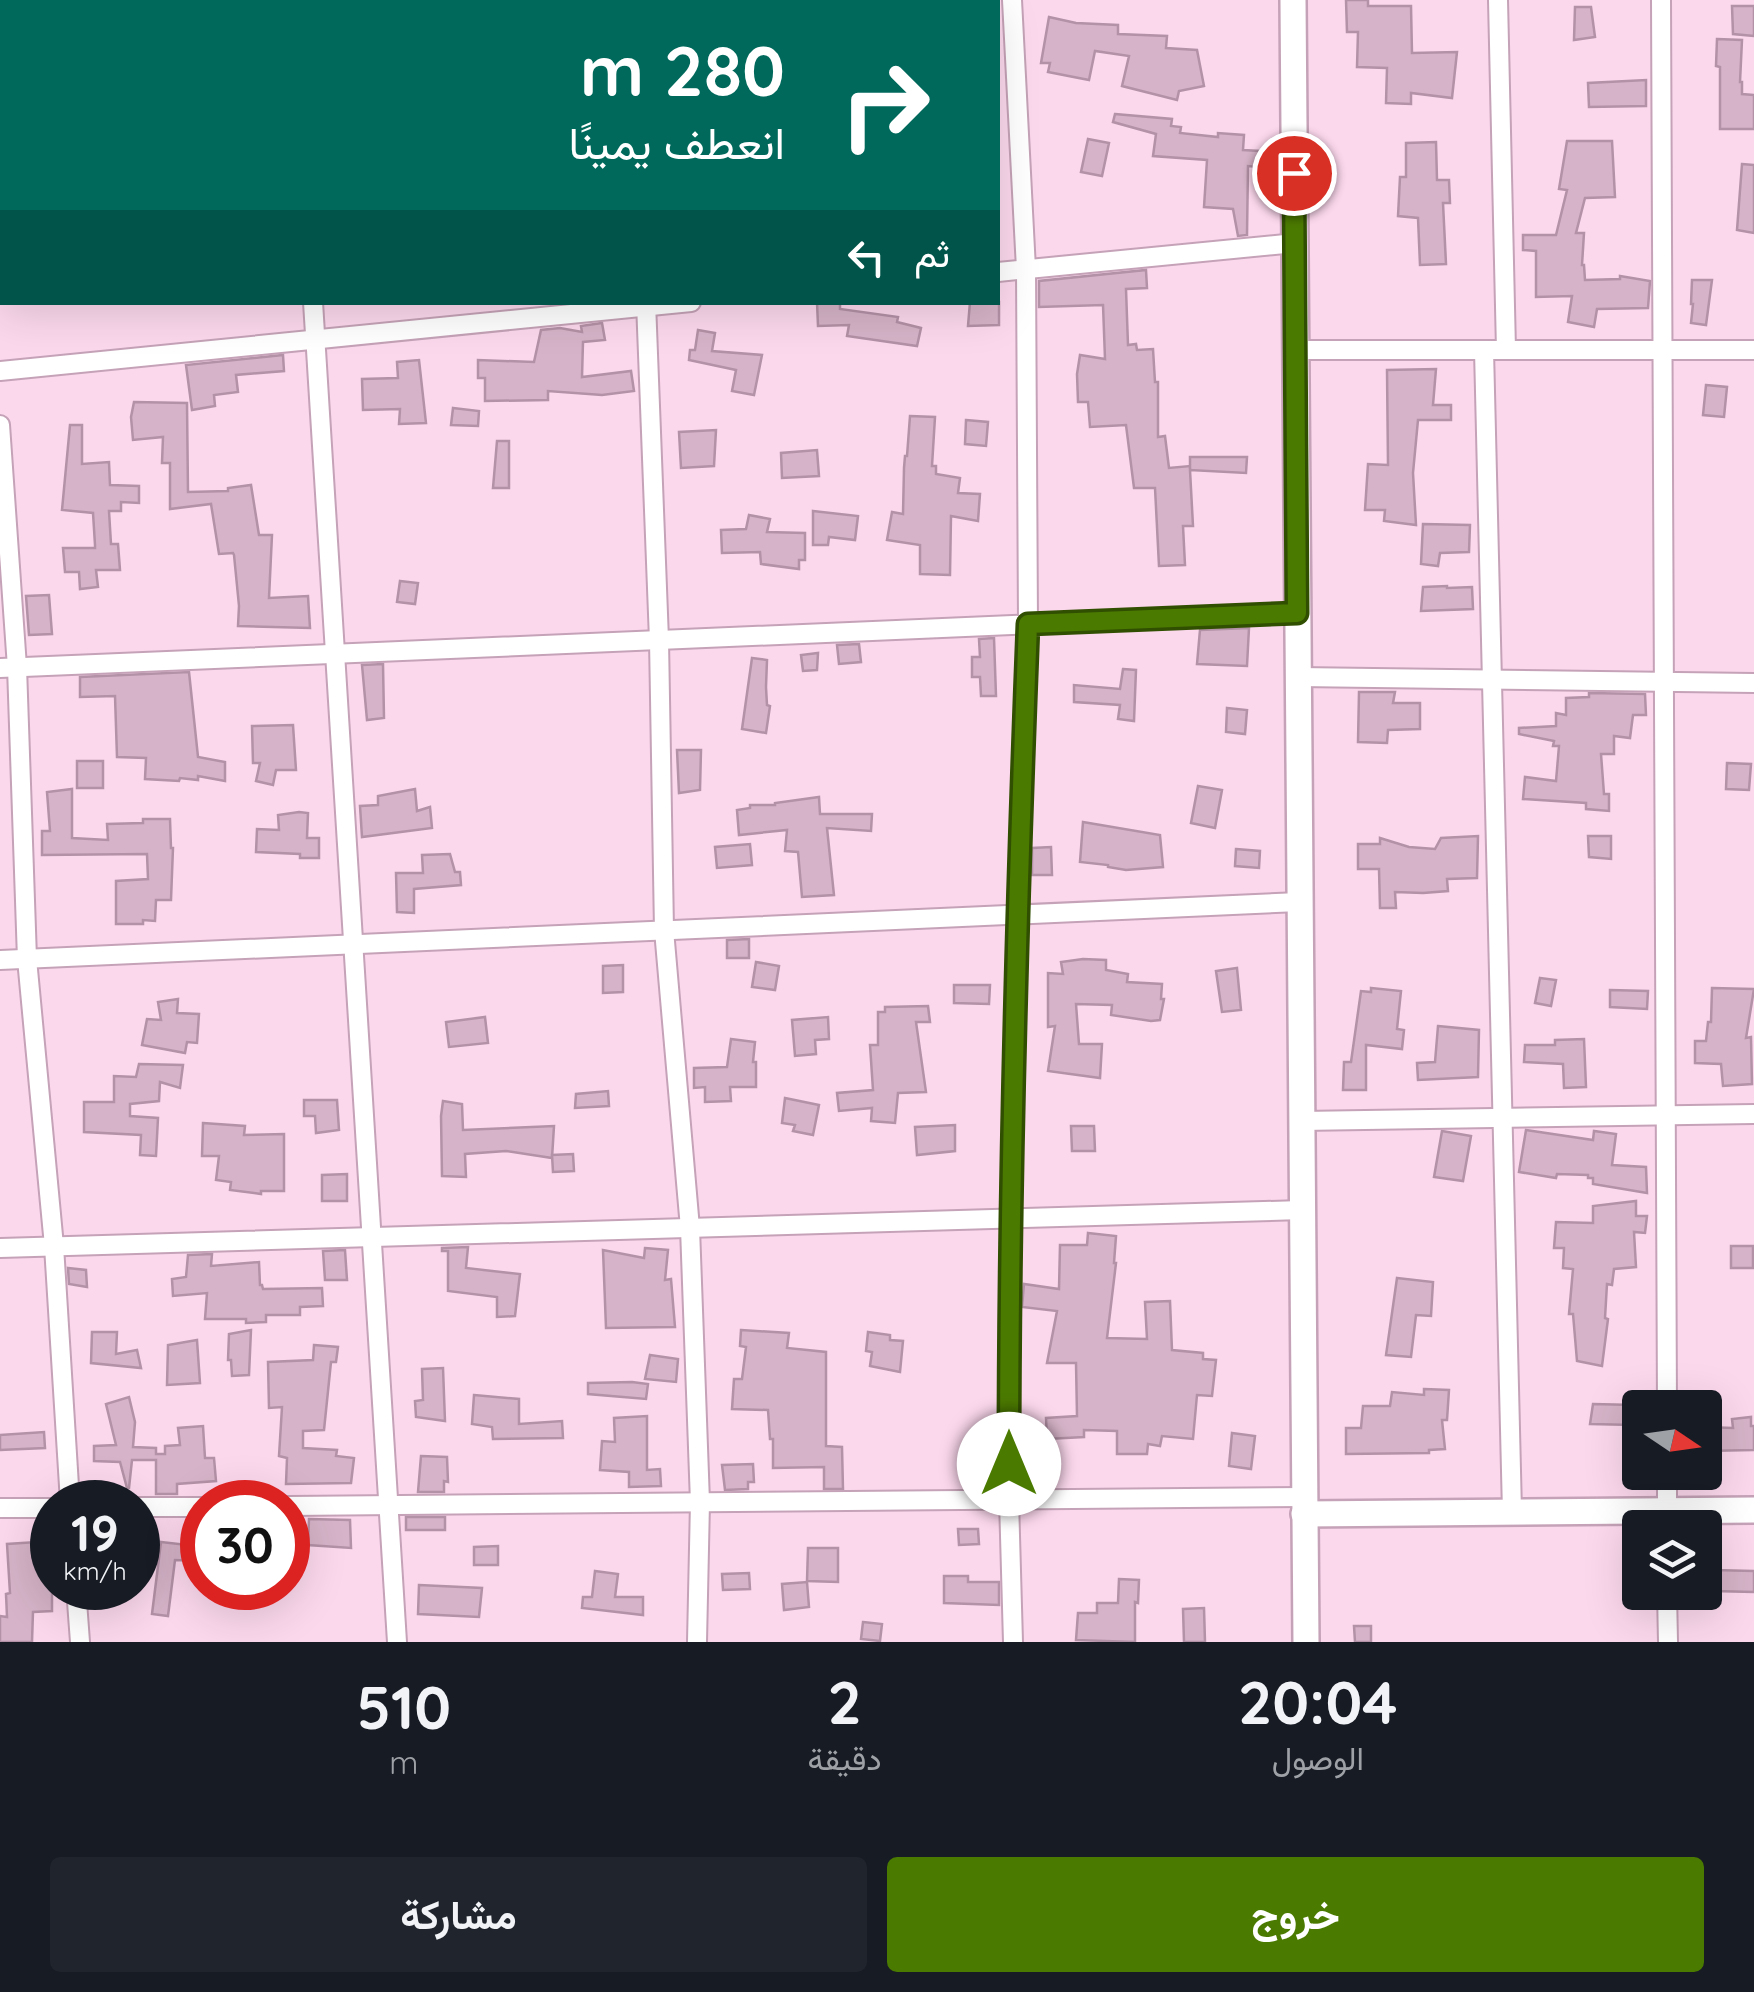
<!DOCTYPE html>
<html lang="ar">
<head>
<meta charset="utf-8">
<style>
	:root { --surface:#171b24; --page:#20242c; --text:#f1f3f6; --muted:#9ea1a6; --accent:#4b7a01 }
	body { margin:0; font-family:Quicksand,Vazirmatn,sans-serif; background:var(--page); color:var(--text); direction:rtl; height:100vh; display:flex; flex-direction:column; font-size:38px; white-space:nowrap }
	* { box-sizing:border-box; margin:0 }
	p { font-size:32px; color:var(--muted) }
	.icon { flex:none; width:55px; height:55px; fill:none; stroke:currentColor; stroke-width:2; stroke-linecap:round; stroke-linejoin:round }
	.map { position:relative; height:1642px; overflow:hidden; direction:ltr }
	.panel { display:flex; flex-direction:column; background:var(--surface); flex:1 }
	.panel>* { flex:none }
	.guide { position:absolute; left:0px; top:0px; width:1000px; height:305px; box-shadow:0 10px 40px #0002; direction:rtl; background:#00695c; color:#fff; overflow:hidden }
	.needle { width:65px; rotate:103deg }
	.buttons { position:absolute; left:1622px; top:1390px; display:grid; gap:20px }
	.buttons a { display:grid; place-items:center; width:100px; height:100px; border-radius:10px; background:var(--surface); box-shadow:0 10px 40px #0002; font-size:50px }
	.speed { position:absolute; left:30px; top:1480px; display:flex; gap:20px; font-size:50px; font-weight:700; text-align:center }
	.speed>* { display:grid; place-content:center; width:130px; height:130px; border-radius:50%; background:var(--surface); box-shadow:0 10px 40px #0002; line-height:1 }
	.speed small { font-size:25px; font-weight:400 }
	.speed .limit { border:15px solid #d22; background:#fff; color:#111 }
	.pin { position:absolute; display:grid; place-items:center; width:85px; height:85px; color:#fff; margin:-42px; border:5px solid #fff; border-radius:50%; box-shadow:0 2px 10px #0007 }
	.me { position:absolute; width:110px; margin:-55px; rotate:0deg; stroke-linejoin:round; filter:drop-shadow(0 0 8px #0008) }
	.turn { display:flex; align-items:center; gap:35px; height:210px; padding:0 50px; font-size:45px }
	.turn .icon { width:130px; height:130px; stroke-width:2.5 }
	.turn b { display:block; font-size:70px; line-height:85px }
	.then { display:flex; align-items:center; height:95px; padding:0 50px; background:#0003; gap:20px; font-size:38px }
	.eta { display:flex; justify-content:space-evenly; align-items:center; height:170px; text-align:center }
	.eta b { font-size:60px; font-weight:700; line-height:70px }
	.action { display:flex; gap:20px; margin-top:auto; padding:20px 50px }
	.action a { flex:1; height:115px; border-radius:10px; background:var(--accent); color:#fff; font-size:40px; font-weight:700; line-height:115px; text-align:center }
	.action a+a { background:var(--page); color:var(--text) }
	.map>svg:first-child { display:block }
	.building { fill:#d6b3c8; stroke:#b391a6; stroke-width:2.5 }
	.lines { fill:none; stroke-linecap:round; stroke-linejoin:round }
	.street-casing { stroke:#c5a2b7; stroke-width:22 }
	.secondary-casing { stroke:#c5a2b7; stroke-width:30 }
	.street { stroke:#fff; stroke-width:18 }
	.secondary { stroke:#fff; stroke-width:25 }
	.route-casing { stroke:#314f01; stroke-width:25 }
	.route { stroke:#4b7a01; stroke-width:18 }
</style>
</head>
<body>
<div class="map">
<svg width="1754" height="1642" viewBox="0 0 1754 1642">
	<rect width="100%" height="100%" fill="#fcd8ed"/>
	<g class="building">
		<polygon points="1346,0 1368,0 1368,6 1411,6 1412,53 1457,52 1452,98 1411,93 1411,104 1386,103 1387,68 1357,67 1358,32 1347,32"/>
		<polygon points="1732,6 1754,6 1754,36 1733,34"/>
		<polygon points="1575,7 1591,7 1595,37 1574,40"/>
		<polygon points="1049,17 1076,23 1118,25 1118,34 1167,36 1166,48 1197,50 1204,86 1179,91 1177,100 1122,86 1129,56 1095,51 1089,80 1048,72 1050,63 1041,63"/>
		<polygon points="1717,39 1742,40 1740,82 1742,82 1742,94 1754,95 1754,129 1720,129 1720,67 1716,66"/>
		<polygon points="1646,80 1646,106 1589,107 1588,83"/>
		<polygon points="1115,114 1172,119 1171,126 1181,127 1180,133 1218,137 1218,133 1244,135 1243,150 1260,151 1259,167 1248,166 1247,235 1238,236 1233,209 1204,207 1207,160 1153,156 1156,134 1113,122"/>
		<polygon points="1088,139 1109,143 1102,176 1081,172"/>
		<polygon points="1567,141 1612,141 1615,197 1585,198 1576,233 1584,233 1582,265 1584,265 1585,280 1620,279 1620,276 1650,281 1648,308 1597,309 1594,327 1568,322 1572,296 1536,297 1536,251 1523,250 1523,235 1556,235 1567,190 1559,189"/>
		<polygon points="1436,142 1437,180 1449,180 1450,203 1443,203 1446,264 1420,265 1418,218 1398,216 1400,177 1406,177 1406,143"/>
		<polygon points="1742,164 1754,165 1754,233 1737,230"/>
		<polygon points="1146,270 1147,288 1126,289 1128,345 1136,344 1137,350 1153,349 1155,382 1158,382 1158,437 1165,436 1169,468 1190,466 1190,470 1190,457 1247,457 1246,473 1190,470 1193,526 1183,526 1185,565 1159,566 1155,488 1134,488 1126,425 1090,427 1088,402 1078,402 1077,374 1080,355 1105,359 1103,305 1039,307 1039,281"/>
		<polygon points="1692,280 1712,280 1706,325 1691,323 1693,304 1691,304"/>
		<polygon points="817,302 840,302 840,309 898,317 897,322 921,328 917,346 847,336 849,325 818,326"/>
		<polygon points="970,302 999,302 999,325 968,326"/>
		<polygon points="602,323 605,340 583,342 582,377 631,371 634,391 602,395 548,391 548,400 485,401 485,378 478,378 478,360 534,362 541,330 560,328 582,332 581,326"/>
		<polygon points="698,330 715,333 712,351 762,355 754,395 732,391 736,370 689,360 690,350 695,350"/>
		<polygon points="283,355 284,371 236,375 238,392 214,395 215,406 192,410 186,365"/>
		<polygon points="419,360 426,423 399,424 400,409 363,410 362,379 398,378 397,362"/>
		<polygon points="1436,369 1433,405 1451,405 1451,420 1418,420 1413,473 1416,525 1384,521 1385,510 1365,510 1368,464 1388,465 1387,370"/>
		<polygon points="1706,385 1727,387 1724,417 1703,415"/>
		<polygon points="134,402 187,403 188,492 228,491 228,488 251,485 259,535 272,535 269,598 308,596 310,628 238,626 239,606 234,555 233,553 219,554 211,504 170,509 170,463 162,463 163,437 133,440 131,417"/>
		<polygon points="453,408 479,411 478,426 451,425"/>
		<polygon points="910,416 935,417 932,466 936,466 936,474 960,478 958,493 980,494 978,521 951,516 950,575 920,574 920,545 887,540 892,512 903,514 904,468 905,456 907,456"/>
		<polygon points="966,420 988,422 986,446 965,444"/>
		<polygon points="70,425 82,425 82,464 109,462 110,485 139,486 139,503 121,502 121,511 109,511 111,544 118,544 120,570 96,570 98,587 80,589 79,572 65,572 63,548 95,548 95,545 93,513 62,510"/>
		<polygon points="716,430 714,466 681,468 679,432"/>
		<polygon points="497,441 509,441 509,488 493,488"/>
		<polygon points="817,450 819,476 782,478 781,453"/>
		<polygon points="813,511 858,516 855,540 829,537 828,545 813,545"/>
		<polygon points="749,515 770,519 767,532 805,533 805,560 799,560 799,569 761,564 760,552 722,553 721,530 746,529"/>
		<polygon points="1423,524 1470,525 1469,552 1440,553 1438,566 1421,564"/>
		<polygon points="400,581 418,583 415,604 397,602"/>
		<polygon points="1447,586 1447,588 1472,587 1473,609 1421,611 1423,587"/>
		<polygon points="49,595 52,634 29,635 26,596"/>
		<polygon points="1249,628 1247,666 1197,664 1200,630"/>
		<polygon points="994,638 996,696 981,696 980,677 972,677 972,657 980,657 979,639"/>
		<polygon points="859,644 861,662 839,664 837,645"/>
		<polygon points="818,653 817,670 803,671 801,655"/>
		<polygon points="752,658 767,660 766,687 767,705 770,706 766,733 742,729"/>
		<polygon points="383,664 384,718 367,720 362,665"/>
		<polygon points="1123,669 1136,670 1134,721 1118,719 1120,705 1074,702 1074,685 1120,689"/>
		<polygon points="189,672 198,757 225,762 225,781 198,776 198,780 180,778 179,781 145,779 146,758 117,757 115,696 80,697 80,677"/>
		<polygon points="1359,692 1395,692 1393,703 1420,703 1420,729 1388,730 1387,743 1358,742"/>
		<polygon points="1589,693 1645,694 1646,715 1633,715 1630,738 1614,736 1614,754 1601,754 1604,794 1609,794 1609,811 1586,809 1586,803 1523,799 1525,777 1556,781 1559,746 1553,746 1554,741 1519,734 1519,728 1556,726 1556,713 1566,715 1566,698 1589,697"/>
		<polygon points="1227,708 1247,710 1245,734 1226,732"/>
		<polygon points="293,725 296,770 276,770 273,785 256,781 260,763 253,763 252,726"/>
		<polygon points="677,750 701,750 700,790 679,793"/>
		<rect x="77" y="761" width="26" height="27"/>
		<polygon points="1727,763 1751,764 1749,790 1726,789"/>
		<polygon points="1198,786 1222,790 1215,828 1191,823"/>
		<polygon points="72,789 72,838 108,840 107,824 143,823 143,819 170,819 171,848 173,848 171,900 156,900 155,921 143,920 143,924 116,924 116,881 148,879 147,854 42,855 42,831 50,831 47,792"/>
		<polygon points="415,789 417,811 430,807 432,828 362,837 360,806 378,805 378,796"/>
		<polygon points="819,797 820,814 872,814 871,831 827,828 834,895 802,897 798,852 785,851 787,830 739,835 737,810 750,808 750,805 775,805 775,803"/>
		<polygon points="299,812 308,813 307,838 319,838 319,858 300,858 300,854 256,852 257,829 279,830 278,815"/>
		<polygon points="1083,822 1160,835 1163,867 1126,870 1108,867 1108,865 1080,862"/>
		<polygon points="1478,836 1477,878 1447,879 1448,891 1423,893 1395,892 1396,908 1380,908 1379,869 1358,869 1358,844 1380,844 1380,838 1409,847 1435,849 1441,838"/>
		<polygon points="1588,836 1611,836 1611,859 1589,857"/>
		<polygon points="750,844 752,865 717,868 715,847"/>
		<polygon points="1051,847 1052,875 1032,875 1032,848"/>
		<polygon points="1236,849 1260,851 1259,868 1235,866"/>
		<polygon points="450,854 455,872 460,872 461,885 414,889 414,913 397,912 396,873 423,873 422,855"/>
		<polygon points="749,939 749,958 727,958 727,940"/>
		<polygon points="1083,959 1106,960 1106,970 1128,974 1127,982 1162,984 1161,999 1164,999 1160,1020 1151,1021 1111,1015 1112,1005 1076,1004 1079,1044 1102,1044 1100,1078 1048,1071 1055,1026 1048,1027 1048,973 1063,974 1061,962"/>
		<polygon points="756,962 779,966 775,990 752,987"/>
		<polygon points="623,965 623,992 603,993 603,966"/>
		<polygon points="1237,968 1241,1010 1222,1012 1216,971"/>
		<polygon points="1540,978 1556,980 1551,1006 1535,1003"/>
		<polygon points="954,985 990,985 989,1004 954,1003"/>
		<polygon points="1371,988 1401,991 1397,1029 1404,1030 1402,1049 1366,1045 1366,1090 1343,1090 1344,1062 1351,1062 1361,991 1371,992"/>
		<polygon points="1712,988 1754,989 1746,1038 1751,1037 1752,1084 1723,1086 1721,1064 1695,1063 1695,1041 1706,1041 1708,1022 1711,1022"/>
		<polygon points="1610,990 1648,991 1647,1009 1610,1007"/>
		<polygon points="178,999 177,1013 199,1014 197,1043 187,1042 185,1053 142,1045 147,1019 161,1020 158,1002"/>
		<polygon points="928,1006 930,1022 916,1022 926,1092 898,1093 895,1123 871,1121 872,1108 839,1111 837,1093 873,1090 870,1045 878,1045 878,1012 885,1012 885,1007"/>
		<polygon points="485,1017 488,1043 449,1047 446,1022"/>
		<polygon points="828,1017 829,1039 815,1040 816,1054 795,1056 792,1020"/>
		<polygon points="1438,1026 1479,1030 1478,1077 1418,1080 1417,1063 1435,1062"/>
		<polygon points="731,1039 755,1042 753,1062 756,1062 756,1087 730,1087 731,1101 705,1102 705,1087 694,1088 694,1068 727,1067"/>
		<polygon points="1584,1039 1586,1087 1564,1088 1563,1064 1524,1062 1525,1045 1555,1045 1555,1040"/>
		<polygon points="139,1064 183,1065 180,1088 160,1082 159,1101 130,1104 130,1116 158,1118 156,1156 140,1155 141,1135 84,1132 84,1102 114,1102 114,1076 136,1077"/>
		<polygon points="608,1091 609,1106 575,1108 576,1094"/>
		<polygon points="785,1098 819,1105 813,1135 793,1131 795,1125 782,1123"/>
		<polygon points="304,1100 337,1100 339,1130 316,1133 315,1116 304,1116"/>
		<polygon points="443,1101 462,1104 463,1130 554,1126 552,1158 506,1151 465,1154 466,1177 442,1176 441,1116"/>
		<polygon points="203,1123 245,1126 244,1135 284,1134 284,1191 261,1191 261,1194 230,1190 231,1182 216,1180 219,1156 202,1156"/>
		<polygon points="955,1125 955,1151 917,1155 915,1127"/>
		<polygon points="1071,1126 1094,1126 1095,1151 1072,1151"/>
		<polygon points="1526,1130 1593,1140 1594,1131 1616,1134 1612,1165 1646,1167 1647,1193 1593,1184 1593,1178 1588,1178 1588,1175 1557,1174 1556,1178 1519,1172"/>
		<polygon points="1442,1131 1471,1136 1463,1181 1434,1177"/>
		<polygon points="573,1154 574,1171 553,1172 552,1155"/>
		<polygon points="347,1174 347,1201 322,1201 322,1175"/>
		<polygon points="1636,1201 1636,1216 1647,1216 1645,1233 1634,1232 1636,1267 1614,1269 1612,1285 1607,1284 1605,1318 1608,1319 1602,1366 1577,1361 1573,1314 1569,1314 1573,1269 1563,1268 1564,1248 1554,1248 1556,1222 1593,1223 1593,1206"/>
		<polygon points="1088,1233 1116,1236 1114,1263 1116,1263 1107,1338 1147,1339 1145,1302 1170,1301 1172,1350 1203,1353 1203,1359 1216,1360 1212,1396 1197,1395 1193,1439 1162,1436 1160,1446 1148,1444 1147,1454 1117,1454 1117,1431 1084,1430 1084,1437 1047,1439 1046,1418 1077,1416 1076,1363 1047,1363 1057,1311 1022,1307 1024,1284 1059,1289 1060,1245 1087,1245"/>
		<rect x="1731" y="1246" width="22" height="22"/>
		<polygon points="468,1247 466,1268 520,1274 515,1316 497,1317 497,1297 448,1291 448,1251 442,1251 442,1248"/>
		<polygon points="645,1248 668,1250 665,1280 671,1279 675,1327 606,1328 603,1250 644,1258"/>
		<polygon points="345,1250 347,1280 325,1280 323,1251"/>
		<polygon points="212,1254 211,1266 259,1262 260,1285 262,1285 263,1289 322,1288 323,1306 300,1307 300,1315 266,1315 266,1322 246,1323 246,1319 205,1319 207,1293 173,1296 172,1279 186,1277 188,1255"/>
		<polygon points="68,1268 86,1270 87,1287 69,1284"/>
		<polygon points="1397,1278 1433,1282 1431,1316 1416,1315 1411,1357 1386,1355"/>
		<polygon points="251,1330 249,1375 232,1376 231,1360 228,1360 229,1334"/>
		<polygon points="741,1330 789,1333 787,1348 826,1352 826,1446 842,1447 843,1489 824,1489 824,1467 773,1468 773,1439 770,1439 768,1410 732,1409 734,1379 742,1379 746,1347 740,1346"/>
		<polygon points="92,1332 117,1332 116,1354 137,1350 141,1368 91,1363"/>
		<polygon points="868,1332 890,1335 890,1340 903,1341 900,1372 870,1366 872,1352 866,1351"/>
		<polygon points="197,1340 200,1383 167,1385 168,1345"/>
		<polygon points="314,1345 338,1347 336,1362 331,1362 324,1430 303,1431 303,1448 337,1450 336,1456 354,1458 351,1483 286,1484 287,1458 279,1456 282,1407 269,1408 268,1362 313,1360"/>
		<polygon points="650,1355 678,1359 676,1382 645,1379"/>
		<polygon points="443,1368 445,1421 416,1417 415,1401 423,1400 422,1369"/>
		<polygon points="632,1382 648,1384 646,1399 588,1394 588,1383"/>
		<polygon points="1424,1389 1449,1390 1447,1420 1442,1420 1445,1449 1429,1450 1429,1453 1346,1454 1346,1428 1361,1428 1363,1406 1390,1406 1392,1392 1424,1395"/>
		<polygon points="474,1395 519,1399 519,1424 562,1421 563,1438 493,1439 492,1427 472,1424"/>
		<polygon points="129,1397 135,1422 133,1447 156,1448 156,1454 165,1454 165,1446 180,1445 178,1428 203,1426 205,1458 214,1458 216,1481 177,1484 177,1494 156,1494 156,1460 132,1460 129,1488 127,1488 120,1462 94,1461 94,1446 116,1445 106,1404"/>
		<polygon points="1593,1404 1634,1405 1634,1425 1590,1424"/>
		<polygon points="647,1416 647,1470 660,1469 661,1486 629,1487 629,1472 600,1470 602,1441 615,1442 614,1418"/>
		<polygon points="1751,1417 1751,1426 1754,1426 1754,1450 1705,1451 1705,1427 1733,1428 1732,1419"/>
		<polygon points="44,1432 45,1448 0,1450 0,1435"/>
		<polygon points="1232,1433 1255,1436 1251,1469 1229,1466"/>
		<polygon points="421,1456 447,1457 448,1482 444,1481 444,1492 418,1492"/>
		<polygon points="753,1464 754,1482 748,1482 748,1489 725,1490 722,1465"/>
		<rect x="406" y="1517" width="39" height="13"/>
		<polygon points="309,1519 350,1520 351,1548 308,1545"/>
		<polygon points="958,1529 978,1529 979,1544 959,1545"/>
		<polygon points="52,1541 52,1611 33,1612 32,1642 0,1642 0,1616 7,1617 6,1594 10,1593 7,1544"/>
		<polygon points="161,1542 197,1546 197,1561 175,1560 168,1616 152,1614"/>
		<polygon points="498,1546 498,1565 474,1565 474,1547"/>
		<polygon points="808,1548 838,1548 838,1582 807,1581"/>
		<polygon points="1713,1570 1754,1571 1754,1592 1713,1591"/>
		<polygon points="595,1571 618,1574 615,1597 643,1597 643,1615 582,1608 583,1597 592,1597"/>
		<polygon points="749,1573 750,1589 723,1590 722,1574"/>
		<polygon points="944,1576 968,1576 968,1582 999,1582 999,1605 944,1603"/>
		<polygon points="1119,1579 1139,1580 1138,1603 1135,1602 1135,1642 1076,1640 1078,1613 1097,1613 1097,1603 1118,1603"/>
		<polygon points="807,1582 809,1607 784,1610 782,1584"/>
		<polygon points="419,1585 482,1588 479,1617 418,1614"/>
		<polygon points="1204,1608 1205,1642 1184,1642 1183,1609"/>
		<polygon points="863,1622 882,1624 880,1641 861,1639"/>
		<polygon points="1354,1626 1371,1626 1371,1642 1355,1642"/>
	</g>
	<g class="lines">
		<defs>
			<g id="street">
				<polyline points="294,0 294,2"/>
				<polyline points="637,0 637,2"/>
				<polyline points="1012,0 1026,269 1028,625 1017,915 1010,1218 1009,1500 1013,1642"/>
				<polyline points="1498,0 1506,350"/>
				<polyline points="1661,0 1667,1408"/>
				<polyline points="998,272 1295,243"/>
				<polyline points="313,302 397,1642"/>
				<polyline points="646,302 659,640 664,930 690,1228 700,1502 697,1642"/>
				<polyline points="1295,350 1754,350"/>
				<polyline points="1484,350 1512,1512"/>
				<polyline points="0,371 691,302"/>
				<polyline points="0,425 17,667 27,959 54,1246 70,1502"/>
				<polyline points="0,668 1297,613"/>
				<polyline points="1298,677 1754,683"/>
				<polyline points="0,960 1299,902"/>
				<polyline points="1301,1121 1754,1114"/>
				<polyline points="0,1248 1302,1210"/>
				<polyline points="1667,1472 1667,1528"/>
				<polyline points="288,1506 1304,1497"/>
				<polyline points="138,1507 202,1507"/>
				<polyline points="0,1508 52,1508"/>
				<polyline points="76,1588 80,1642"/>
				<polyline points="1667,1592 1668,1642"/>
			</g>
			<g id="secondary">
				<polyline points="1293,0 1306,1642"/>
				<polyline points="379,2 405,0"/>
				<polyline points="0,39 2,39"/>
				<polyline points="1304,1514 1754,1510"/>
			</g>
		</defs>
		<use href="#street" class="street-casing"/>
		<use href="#secondary" class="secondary-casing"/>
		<use href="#street" class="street"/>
		<use href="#secondary" class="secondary"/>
	</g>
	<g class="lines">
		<defs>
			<path id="route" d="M1009,1464C1009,1184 1017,904 1028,624L1297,613L1294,173"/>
		</defs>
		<use href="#route" class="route-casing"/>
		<use href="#route" class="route"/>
	</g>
</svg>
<div class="buttons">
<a><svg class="needle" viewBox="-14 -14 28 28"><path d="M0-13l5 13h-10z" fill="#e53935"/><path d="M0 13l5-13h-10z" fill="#9ea1a6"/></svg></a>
<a><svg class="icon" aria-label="layers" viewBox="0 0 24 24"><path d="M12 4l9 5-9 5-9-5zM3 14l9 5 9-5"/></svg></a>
</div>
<div class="speed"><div>19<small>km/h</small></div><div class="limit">30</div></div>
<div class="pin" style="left:1294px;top:173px;background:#d93025"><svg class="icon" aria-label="arrive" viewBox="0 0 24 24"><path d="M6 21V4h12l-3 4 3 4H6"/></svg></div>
<svg class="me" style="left:1009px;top:1464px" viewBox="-20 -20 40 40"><circle r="19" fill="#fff"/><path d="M0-13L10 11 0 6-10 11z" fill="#4b7a01"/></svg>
<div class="guide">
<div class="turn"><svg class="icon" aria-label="right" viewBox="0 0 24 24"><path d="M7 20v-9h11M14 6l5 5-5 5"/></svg><div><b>280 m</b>انعطف يمينًا</div></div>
<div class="then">ثم<svg class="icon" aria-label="left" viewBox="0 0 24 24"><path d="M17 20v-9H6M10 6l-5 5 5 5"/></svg></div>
</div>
</div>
<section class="panel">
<div class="eta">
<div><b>20:04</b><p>الوصول</p></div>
<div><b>2</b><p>دقيقة</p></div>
<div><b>510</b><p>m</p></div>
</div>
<div class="action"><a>خروج</a><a>مشاركة</a></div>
</section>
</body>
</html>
